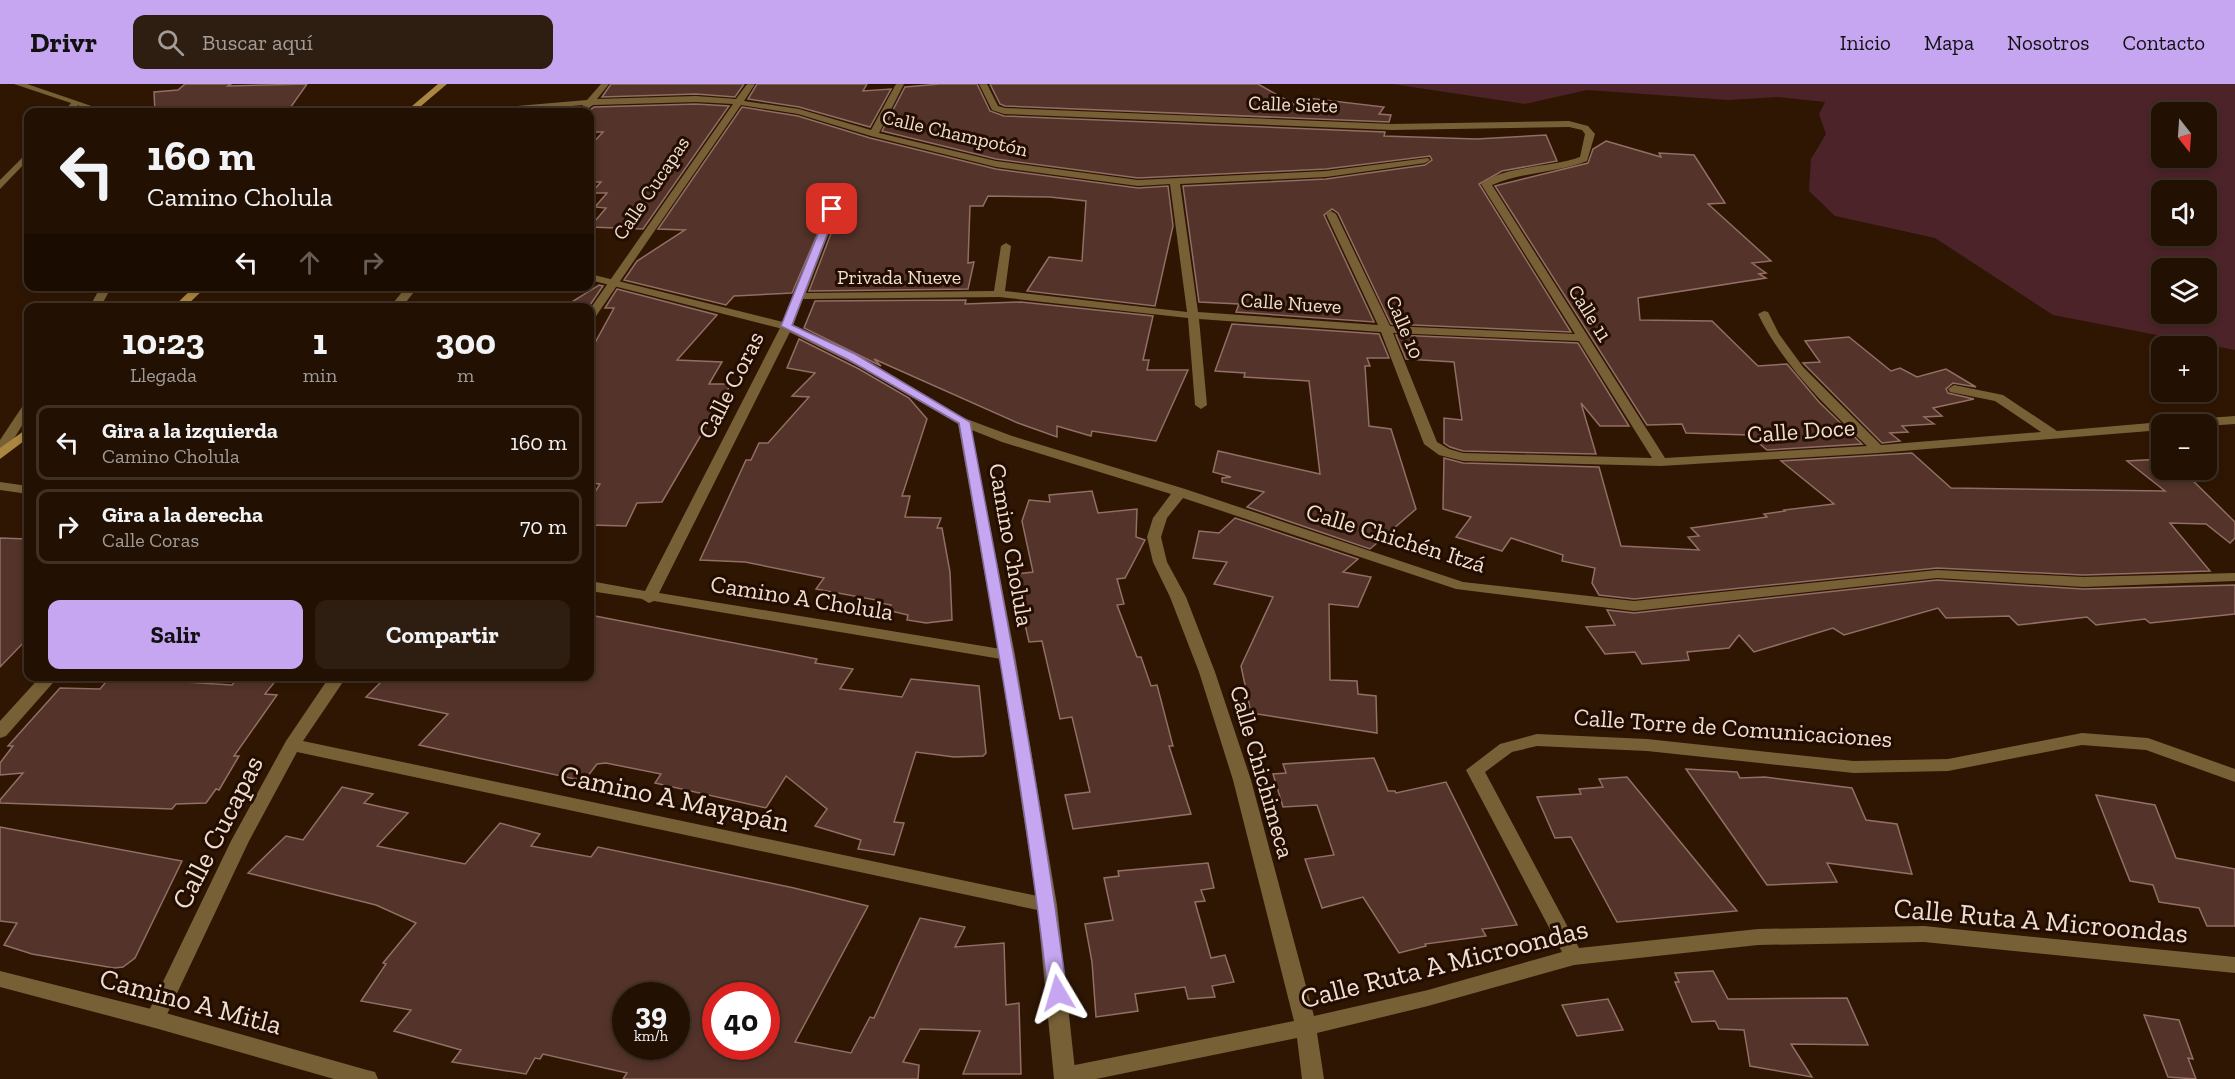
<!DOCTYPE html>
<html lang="es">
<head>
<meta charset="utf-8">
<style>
	:root { --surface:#221002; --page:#2e1e11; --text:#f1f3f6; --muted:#a29d99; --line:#3f3024; --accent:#c6a6f0 }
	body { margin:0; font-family:"Zilla Slab",serif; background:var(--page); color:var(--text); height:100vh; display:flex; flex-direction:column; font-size:22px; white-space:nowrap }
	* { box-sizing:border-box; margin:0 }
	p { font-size:20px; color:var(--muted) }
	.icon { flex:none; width:33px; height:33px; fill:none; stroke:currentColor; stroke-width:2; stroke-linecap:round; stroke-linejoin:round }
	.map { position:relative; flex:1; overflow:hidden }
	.drawer { position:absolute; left:24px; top:219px; width:570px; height:378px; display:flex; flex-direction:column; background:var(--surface); border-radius:12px; box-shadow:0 3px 9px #0003,0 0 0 2px var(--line) }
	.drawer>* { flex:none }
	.banner { position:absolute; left:24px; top:24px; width:570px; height:183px; border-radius:12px; box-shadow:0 3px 9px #0003,0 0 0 2px var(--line); background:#221002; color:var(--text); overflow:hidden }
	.needle { width:39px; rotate:163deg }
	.controls { position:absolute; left:2151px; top:18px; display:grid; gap:12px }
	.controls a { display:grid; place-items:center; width:66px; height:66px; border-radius:12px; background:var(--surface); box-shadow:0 3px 9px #0003,0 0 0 2px var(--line); font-size:30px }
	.speed { position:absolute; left:612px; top:898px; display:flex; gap:12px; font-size:30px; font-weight:700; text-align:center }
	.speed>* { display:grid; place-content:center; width:78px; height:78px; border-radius:50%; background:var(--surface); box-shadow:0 3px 9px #0003,0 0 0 2px var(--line); line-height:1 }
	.speed small { font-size:15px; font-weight:400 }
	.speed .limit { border:9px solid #d22; background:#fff; color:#111 }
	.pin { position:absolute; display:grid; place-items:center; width:51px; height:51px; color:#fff; margin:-26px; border-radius:12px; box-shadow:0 3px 9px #0006 }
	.me { position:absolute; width:66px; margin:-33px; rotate:353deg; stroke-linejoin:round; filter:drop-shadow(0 0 4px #0008) }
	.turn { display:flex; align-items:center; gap:21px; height:126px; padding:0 24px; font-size:27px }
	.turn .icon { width:78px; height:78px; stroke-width:2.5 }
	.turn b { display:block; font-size:42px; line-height:51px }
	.lanes { display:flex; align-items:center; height:57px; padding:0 24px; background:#0003; justify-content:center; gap:30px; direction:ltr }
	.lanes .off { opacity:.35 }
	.eta { display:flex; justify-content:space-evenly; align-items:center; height:102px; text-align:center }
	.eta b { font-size:36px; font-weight:700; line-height:42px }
	.button { display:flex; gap:12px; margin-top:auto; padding:12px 24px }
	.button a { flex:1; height:69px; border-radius:12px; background:var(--accent); color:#111; font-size:24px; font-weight:700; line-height:69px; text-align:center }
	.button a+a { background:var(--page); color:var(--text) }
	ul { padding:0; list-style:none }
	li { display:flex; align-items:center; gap:18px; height:75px; margin:0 12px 9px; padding:0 12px; border:3px solid var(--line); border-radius:12px }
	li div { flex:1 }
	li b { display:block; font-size:22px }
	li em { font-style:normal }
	header { display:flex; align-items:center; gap:36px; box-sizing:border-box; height:84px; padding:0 30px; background:var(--accent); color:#111 }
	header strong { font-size:28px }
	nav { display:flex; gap:33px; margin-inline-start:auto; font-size:21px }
	.search { width:420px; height:54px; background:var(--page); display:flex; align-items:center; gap:15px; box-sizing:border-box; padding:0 21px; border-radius:12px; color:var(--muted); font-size:22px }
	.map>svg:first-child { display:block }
	.green { fill:#4c2329; fill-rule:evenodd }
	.building { fill:#53332a; stroke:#926e64; stroke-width:1.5; fill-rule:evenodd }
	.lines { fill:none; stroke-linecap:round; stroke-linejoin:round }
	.minor { fill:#776036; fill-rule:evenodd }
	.tertiary { fill:#776036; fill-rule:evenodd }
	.secondary { fill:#ab8640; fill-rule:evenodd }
	.route { fill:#c6a6f0; stroke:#816c9c; stroke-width:1.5 }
	.labels { text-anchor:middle; stroke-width:6; stroke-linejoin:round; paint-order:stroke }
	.far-street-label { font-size:20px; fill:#efded2; stroke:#230d00 }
	.street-label { font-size:24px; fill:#efded2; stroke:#230d00 }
	.near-street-label { font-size:28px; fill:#efded2; stroke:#230d00 }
</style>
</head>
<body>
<header>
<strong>Drivr</strong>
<div class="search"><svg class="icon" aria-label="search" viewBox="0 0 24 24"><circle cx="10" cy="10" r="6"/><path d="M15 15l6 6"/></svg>Buscar aquí</div>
<nav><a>Inicio</a><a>Mapa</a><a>Nosotros</a><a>Contacto</a></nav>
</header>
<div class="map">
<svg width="2235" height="995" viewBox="0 0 2235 995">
	<rect width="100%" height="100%" fill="#2e1603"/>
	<path class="green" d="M1392,0H2235V266L2053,231L1935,154L1835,132L1809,107L1811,75L1826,50L1819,30L1825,18L1778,13L1728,16L1587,6L1525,20ZM2162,28H2206V74H2162ZM2206,106V152H2162V106ZM2206,184V230H2162V184Z"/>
	<g class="building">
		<polygon points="185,0 231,0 228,2 307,0 288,27 155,28 154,8 178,6"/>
		<polygon points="611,0 744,0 735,13 696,10 602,13"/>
		<polygon points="757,0 867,0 863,7 891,5 870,43 799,23 748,15"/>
		<polygon points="940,0 977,0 990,27 1004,32 1385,48 1384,52 1476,55 1546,51 1557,77 1502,87 1479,100 1571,248 1391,240 1338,129 1332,125 1324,131 1374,238 1236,228 1239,220 1199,218 1183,102 1326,95 1425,81 1432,76 1430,72 1326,85 1138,94 996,75 882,47 905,3"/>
		<polygon points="990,0 1258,0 1306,27 1308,14 1384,23 1379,30 1391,31 1389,38 1005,22 1000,20"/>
		<polygon points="696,20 729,22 643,145 590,143 606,124 595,123 607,109 591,109 601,98 590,98 590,62 603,48 590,48 590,26 594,23"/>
		<polygon points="742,23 798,32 870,54 996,85 1138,104 1168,102 1173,142 1155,222 1027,207 1049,173 1082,177 1086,117 1050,113 988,112 983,122 970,122 968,179 974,178 968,205 809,207 848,105 839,100 792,209 734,212 726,221 624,196 637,177 685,146 658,145"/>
		<polygon points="1606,57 1661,73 1659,69 1694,71 1725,119 1708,120 1771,177 1752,179 1766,189 1759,190 1766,194 1638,214 1640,236 1712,237 1758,282 1787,280 1819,318 1862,360 1767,366 1749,351 1686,349 1682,340 1647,341 1495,102 1588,79 1593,65"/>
		<polygon points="599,201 603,202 588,224 562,224"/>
		<polygon points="617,205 717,231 677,276 722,278 709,300 731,300 662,418 637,419 626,442 590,441 590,416 600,400 590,399 590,268 614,224 605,224"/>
		<polygon points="966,216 965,220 1021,218 1153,232 1143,276 1149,276 1147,286 1188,286 1156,357 1092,347 1091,352 1057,342 1057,353 1018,339 874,275 881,282 804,244 815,217"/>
		<polygon points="1232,240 1379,250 1389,274 1367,274 1370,282 1365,282 1369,342 1391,345 1416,425 1370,465 1247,423 1264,408 1222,398 1222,394 1231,393 1213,388 1218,367 1320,390 1309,297 1244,293 1245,289 1215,287"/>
		<polygon points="1396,251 1578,259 1629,342 1600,342 1581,319 1596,370 1463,367 1450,363 1444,359 1444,334 1462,336 1454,278 1406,275"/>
		<polygon points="1849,253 1891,287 1900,284 1917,293 1946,285 1976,303 1953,299 1946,305 1948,309 1974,315 1933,324 1942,332 1924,333 1934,340 1902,342 1908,348 1890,349 1900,357 1882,359 1803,279 1820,278 1805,257"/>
		<polygon points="799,255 859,285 909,314 927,335 902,412 910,412 905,433 941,434 937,444 942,444 950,488 952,536 926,539 907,536 908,531 887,526 891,521 875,518 876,516 816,505 824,494 745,478 700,476 746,376 751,376 759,359 768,359 809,313 792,312 815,289 787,284"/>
		<polygon points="1912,369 1951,404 2165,407 2127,377 2162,375 2162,386 2182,386 2235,438 2235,454 2230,459 2206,440 2170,439 2210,487 2083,491 1937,484 1634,515 1599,511 1592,499 1595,484 1562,477 1563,471 1511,454 1502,467 1456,453 1471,433 1443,425 1444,374 1463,379 1599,383 1621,462 1699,466 1688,453 1699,452 1691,444 1767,433 1764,430 1785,427 1784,426 1834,420 1781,377"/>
		<polygon points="1092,407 1098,429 1137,425 1136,453 1145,456 1125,494 1117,495 1124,520 1117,521 1137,573 1141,573 1151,602 1157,601 1173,662 1169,662 1191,730 1073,745 1065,711 1090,708 1072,633 1060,635 1042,557 1029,558 1023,532 1027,532 1016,490 1033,488 1022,437 1029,416 1050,418 1049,411"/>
		<polygon points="1235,434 1358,475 1343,488 1371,493 1358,523 1329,520 1330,596 1357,597 1358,610 1376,612 1377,649 1251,629 1241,582 1273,513 1214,500 1227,478 1193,474 1199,447 1219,449"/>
		<polygon points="0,454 28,455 28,554 0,583"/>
		<polygon points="1937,496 2083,505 2235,501 2235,530 2150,539 2145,535 2096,541 2087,533 2018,541 2009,532 1946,534 1938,524 1844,551 1833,544 1754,568 1739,551 1729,564 1687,568 1689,576 1642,580 1635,568 1605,570 1586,543 1615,541 1607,526 1634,529"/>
		<polygon points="590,531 817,575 815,579 853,585 840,605 902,613 911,595 979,602 986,669 983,672 954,673 916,668 894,738 904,739 894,771 858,765 861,756 815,742 827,725 786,692 766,724 655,699 661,690 606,679 597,680 584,697 419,661 448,630 366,613 387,592 590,592"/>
		<polygon points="111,592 173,592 169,597 232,601 239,593 277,595 265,610 277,611 234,672 239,672 219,706 216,705 206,719 176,720 172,725 0,719 0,716 23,689 0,691 0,679 13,662 8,662 60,604 100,605"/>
		<polygon points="1374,674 1388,707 1395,707 1396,709 1446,698 1517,841 1482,845 1486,852 1425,860 1426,862 1399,869 1363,813 1322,824 1305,775 1334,771 1317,721 1283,723 1273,690 1286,689 1283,680"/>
		<polygon points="1686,685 1737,688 1740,694 1765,693 1852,704 1866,736 1897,740 1912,790 1827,779 1837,798 1767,801"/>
		<polygon points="1627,693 1737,827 1617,838 1571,753 1555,754 1537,713 1581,710 1579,705 1603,703 1599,695"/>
		<path d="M342,703L373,710L364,719L408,729L377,762L465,780L500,739L540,750L531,762L591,773L598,763L794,804L868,822L795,958L851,969L870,933L874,934L920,834L965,843L955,863L1004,859L1006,921L1019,919L1021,990H963L980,947L920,945L903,978L919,981L918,995H623L627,989L543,970L540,975L535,974L526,990L452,978L461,966L394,947L411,926L361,917L386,880L383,879L416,839L376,821L248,789L286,752L303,756ZM626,912H676V963H626ZM716,912H766V963H716Z"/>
		<polygon points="2096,711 2155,721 2176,774 2235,785 2235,842 2207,842 2199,824 2159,818 2153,801 2130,797"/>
		<polygon points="0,743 182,777 135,874 123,883 114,884 32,870 4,861 17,839 0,837"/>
		<polygon points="1208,779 1214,804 1201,806 1205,817 1195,818 1211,874 1225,871 1234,898 1212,902 1215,913 1188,915 1185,903 1135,910 1138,927 1096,933 1092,878 1085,840 1113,836 1104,794 1119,792 1118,787"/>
		<polygon points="1713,887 1728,915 1847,914 1868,961 1791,960 1812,993 1750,982 1744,946 1719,945 1715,937 1692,938 1675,898 1679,898 1675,889"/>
		<polygon points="1608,915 1623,946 1577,952 1562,921"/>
		<polygon points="2144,931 2179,936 2193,975 2188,974 2196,995 2168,993"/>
	</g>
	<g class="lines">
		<g class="minor">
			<path d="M601,0H609L597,15L696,12L736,15L747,0H755L744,17L799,25L871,46L896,0H904L879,49L996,77L1138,96L1326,87L1428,74L1430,76L1425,79L1326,93L1180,100L1198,228L1378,241L1326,130L1331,127L1336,130L1390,242L1575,250L1481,100C1504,81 1551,84 1580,73L1585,50L1582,46L1569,43L1392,46L1004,30L992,26L979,0H987L998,22L1005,24L1392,40L1569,37L1588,42L1595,50L1587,77C1556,89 1522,88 1492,101L1665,374L1867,362C1825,321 1784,283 1758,230L1764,227L1768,228L1779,250L1803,283L1881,361L2041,348L1995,317L1950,308L1948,305L1954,301L2003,311L2057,347L2162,338L2167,340H2162V346L1878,369L1661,382L1463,377L1439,371L1424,360L1381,248L1199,235L1207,321L1201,325L1195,321L1188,234L999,213L803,215L793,242L659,509L1007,566L1013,567L1015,571L1013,575L1007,576L654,517L649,519L642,515L590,507V497L645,507L781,242L838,102L846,104L806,209L994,207L1001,162L1006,159L1011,162L1005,207L1187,228L1170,100L1138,102L996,83L871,52L798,30L741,21L594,235L590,236V225L733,20L696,18L593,21L586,26L583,25V21L504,28H476L480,25L587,16ZM1393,249L1579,257L1652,374L1463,369L1449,365L1437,358Z"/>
			<polygon points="73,17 80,19 71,28 63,28"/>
			<polygon points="28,68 28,76 0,105 0,96"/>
			<polygon points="101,202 112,202 100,224 89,224"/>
			<polygon points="407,202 419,202 401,224 389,224"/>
			<polygon points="28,319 28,332 5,369 0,370 0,356 24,320"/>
			<polygon points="2235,332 2235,340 2206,342 2174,340 2180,336"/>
			<polygon points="964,334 1012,352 1185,405 1463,498 1634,517 1937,486 2083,493 2235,489 2235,497 2083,503 1937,494 1634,527 1456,505 1183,414 1167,434 1161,453 1167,478 1186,513 1215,588 1251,696 1314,932 1428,906 1562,868 1466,686 1500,660 1537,650 1647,655 1854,677 1948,675 2082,649 2148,654 2235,685 2235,698 2146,666 2082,661 1948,687 1854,689 1647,667 1537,662 1512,668 1485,688 1579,864 1758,845 1924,842 2235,873 2235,889 1924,858 1758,861 1574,881 1428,922 1317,949 1324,995 1302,995 1297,954 1096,995 1056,995 1054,992 1057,985 1065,983 1294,937 1233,696 1199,588 1170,513 1153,478 1147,453 1153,434 1171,410 1002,358 959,341 958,338 959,335"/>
			<polygon points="0,398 28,402 28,410 0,406"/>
			<polygon points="41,592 59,592 6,652 0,654 0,637"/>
			<polygon points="330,592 347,592 303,657 1047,814 1054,816 1057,821 1054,826 1047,828 297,668 249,757 162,941 155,944 148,941 145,935 231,757 286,657"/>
		</g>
		<g class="tertiary">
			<polygon points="14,0 27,0 109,28 98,28"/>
			<polygon points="590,190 791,240 868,277 970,338 1015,571 1057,821 1076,995 1054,995 1037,821 999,571 958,340 860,283 783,245 590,196"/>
			<polygon points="0,887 155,926 367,986 375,988 378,995 334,995 155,944 0,903"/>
		</g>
		<g class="secondary">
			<polygon points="438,0 447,0 414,28 405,28"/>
			<polygon points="195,202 207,202 184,224 172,224"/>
			<polygon points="28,344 28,354 0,375 0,364"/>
		</g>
	</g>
	<path class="route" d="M832,122L837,125L792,241L855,270L970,338C1006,528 1042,717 1067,909L1064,914L1058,917L1051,914L1048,909C1026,718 992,529 959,339L847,275L781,242L828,125Z"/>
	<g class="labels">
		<g class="far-street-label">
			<text transform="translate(1293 20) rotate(2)" y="7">Calle Siete</text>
			<text transform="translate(955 49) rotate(13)" y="7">Calle Champotón</text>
			<text transform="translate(651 104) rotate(-56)" y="7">Calle Cucapas</text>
			<text x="899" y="200">Privada Nueve</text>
			<text transform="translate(1291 219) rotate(4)" y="7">Calle Nueve</text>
			<text transform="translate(1590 229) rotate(58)" y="7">Calle 11</text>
			<text transform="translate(1405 243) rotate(67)" y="7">Calle 10</text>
		</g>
		<g class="street-label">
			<text transform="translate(731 301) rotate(-63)" y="8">Calle Coras</text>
			<text transform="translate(1801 347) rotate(-4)" y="8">Calle Doce</text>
			<text transform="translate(1396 454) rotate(17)" y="8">Calle Chichén Itzá</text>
			<text transform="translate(1011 461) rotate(80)" y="8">Camino Cholula</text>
			<text transform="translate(802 514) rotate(9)" y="8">Camino A Cholula</text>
			<text transform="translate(1733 644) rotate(4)" y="8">Calle Torre de Comunicaciones</text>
			<text transform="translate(1262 688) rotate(74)" y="8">Calle Chichimeca</text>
		</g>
		<g class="near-street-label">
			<text transform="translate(675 714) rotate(12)" y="10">Camino A Mayapán</text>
			<text transform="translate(217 748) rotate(-63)" y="10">Calle Cucapas</text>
			<text transform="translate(2041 836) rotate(5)" y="10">Calle Ruta A Microondas</text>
			<text transform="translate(1444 879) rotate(-14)" y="10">Calle Ruta A Microondas</text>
			<text transform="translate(191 917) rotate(15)" y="10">Camino A Mitla</text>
		</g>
	</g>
</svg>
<div class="controls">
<a><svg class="needle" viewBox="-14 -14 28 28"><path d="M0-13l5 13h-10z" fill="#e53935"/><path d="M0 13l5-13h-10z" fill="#a29d99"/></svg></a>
<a><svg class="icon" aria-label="sound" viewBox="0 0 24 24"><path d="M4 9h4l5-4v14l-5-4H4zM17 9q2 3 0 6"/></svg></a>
<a><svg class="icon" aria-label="layers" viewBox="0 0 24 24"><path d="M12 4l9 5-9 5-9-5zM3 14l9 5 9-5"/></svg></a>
<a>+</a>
<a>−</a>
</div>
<div class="speed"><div>39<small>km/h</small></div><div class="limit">40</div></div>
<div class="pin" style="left:832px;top:125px;background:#d93025"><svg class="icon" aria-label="arrive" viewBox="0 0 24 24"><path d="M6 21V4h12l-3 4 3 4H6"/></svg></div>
<svg class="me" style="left:1058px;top:909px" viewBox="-20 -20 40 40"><path d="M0-17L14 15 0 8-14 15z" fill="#c6a6f0" stroke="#fff" stroke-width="4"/></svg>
<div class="banner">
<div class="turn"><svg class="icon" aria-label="left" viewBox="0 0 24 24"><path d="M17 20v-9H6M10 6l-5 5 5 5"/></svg><div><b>160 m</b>Camino Cholula</div></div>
<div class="lanes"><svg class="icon" aria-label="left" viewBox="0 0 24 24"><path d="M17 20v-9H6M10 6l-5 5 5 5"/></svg><svg class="icon off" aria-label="ahead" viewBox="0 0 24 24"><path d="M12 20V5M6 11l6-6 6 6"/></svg><svg class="icon off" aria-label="right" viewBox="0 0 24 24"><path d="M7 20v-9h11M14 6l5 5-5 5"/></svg></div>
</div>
<section class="drawer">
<div class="eta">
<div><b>10:23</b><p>Llegada</p></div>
<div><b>1</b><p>min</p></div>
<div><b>300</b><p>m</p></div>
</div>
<ul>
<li><svg class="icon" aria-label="left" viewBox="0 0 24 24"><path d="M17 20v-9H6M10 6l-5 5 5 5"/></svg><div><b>Gira a la izquierda</b><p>Camino Cholula</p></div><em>160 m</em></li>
<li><svg class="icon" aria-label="right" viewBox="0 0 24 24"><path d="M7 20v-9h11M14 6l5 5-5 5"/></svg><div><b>Gira a la derecha</b><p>Calle Coras</p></div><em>70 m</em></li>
</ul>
<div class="button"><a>Salir</a><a>Compartir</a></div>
</section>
</div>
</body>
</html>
